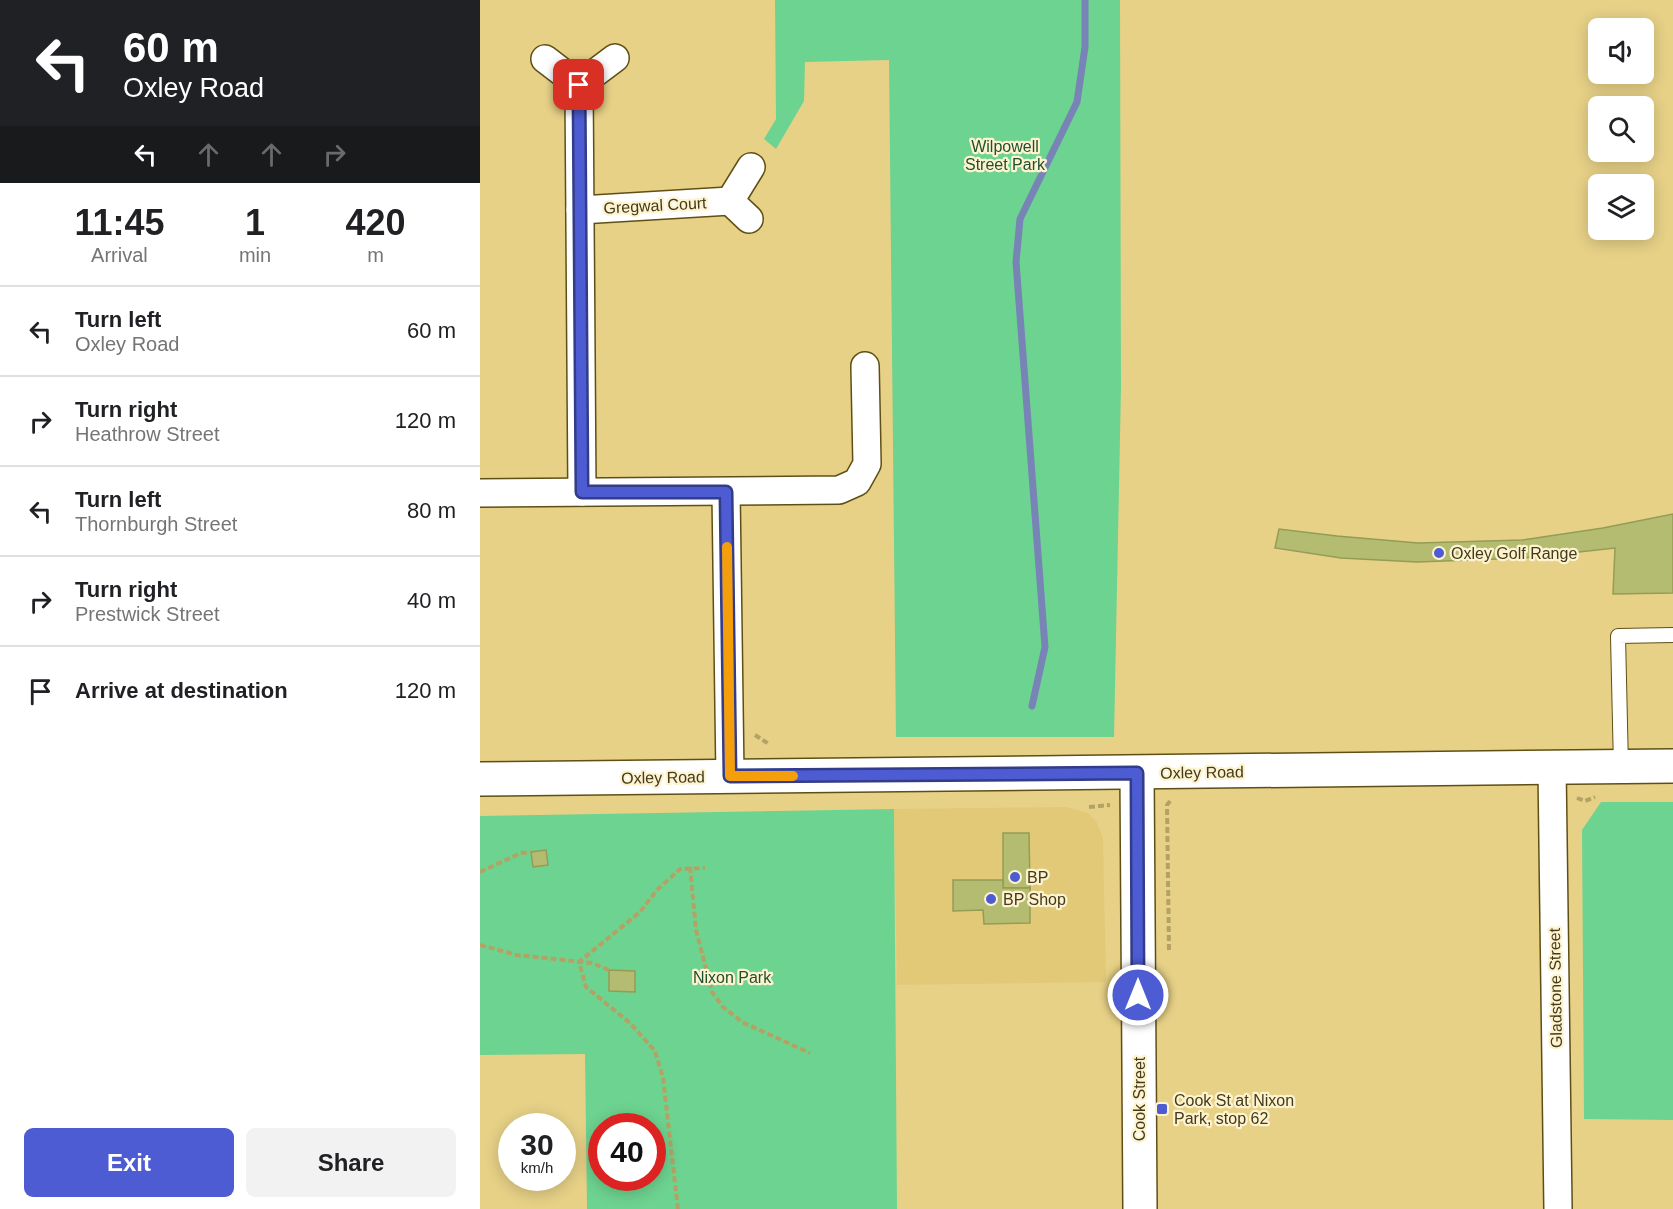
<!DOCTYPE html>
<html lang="en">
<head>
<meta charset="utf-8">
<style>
	:root { --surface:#fff; --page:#f2f2f2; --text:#202124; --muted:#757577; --line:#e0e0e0; --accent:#4d5cd2 }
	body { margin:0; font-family:Arial,sans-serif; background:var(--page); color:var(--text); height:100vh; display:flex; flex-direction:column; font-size:22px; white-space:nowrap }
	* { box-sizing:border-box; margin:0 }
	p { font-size:20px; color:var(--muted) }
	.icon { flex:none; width:33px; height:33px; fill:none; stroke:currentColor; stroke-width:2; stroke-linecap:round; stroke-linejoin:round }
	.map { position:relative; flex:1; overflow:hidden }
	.drawer { display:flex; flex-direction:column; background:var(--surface); width:480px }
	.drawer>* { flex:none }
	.hud { background:#202124; color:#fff; overflow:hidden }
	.controls { position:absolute; left:1108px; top:18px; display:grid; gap:12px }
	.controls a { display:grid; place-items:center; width:66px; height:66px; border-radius:9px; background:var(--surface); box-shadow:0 3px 15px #0003; font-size:30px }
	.speed { position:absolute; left:18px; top:1113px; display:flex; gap:12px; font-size:30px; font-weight:700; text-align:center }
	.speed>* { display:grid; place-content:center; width:78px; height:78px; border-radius:50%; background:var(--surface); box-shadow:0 3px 15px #0003; line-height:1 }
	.speed small { font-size:15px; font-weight:400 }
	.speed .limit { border:9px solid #d22; background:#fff; color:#111 }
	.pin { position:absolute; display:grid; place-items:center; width:51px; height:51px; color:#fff; margin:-26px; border-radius:12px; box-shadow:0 3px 9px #0006 }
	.me { position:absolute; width:66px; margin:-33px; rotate:0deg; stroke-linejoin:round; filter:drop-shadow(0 0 4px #0008) }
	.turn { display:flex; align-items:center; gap:21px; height:126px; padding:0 24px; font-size:27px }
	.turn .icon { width:78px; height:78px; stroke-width:2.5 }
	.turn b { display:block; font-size:42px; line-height:51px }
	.lanes { display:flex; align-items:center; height:57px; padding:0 24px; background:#0003; justify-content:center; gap:30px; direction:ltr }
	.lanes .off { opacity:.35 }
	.eta { display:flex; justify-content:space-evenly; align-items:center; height:102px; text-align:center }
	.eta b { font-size:36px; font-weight:700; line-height:42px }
	.button { display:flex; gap:12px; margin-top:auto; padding:12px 24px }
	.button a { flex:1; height:69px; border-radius:9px; background:var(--accent); color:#fff; font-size:24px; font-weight:700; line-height:69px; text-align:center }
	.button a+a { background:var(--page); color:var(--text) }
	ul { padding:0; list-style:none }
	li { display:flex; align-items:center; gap:18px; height:90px; padding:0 24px; border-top:2px solid var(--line) }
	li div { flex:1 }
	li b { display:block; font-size:22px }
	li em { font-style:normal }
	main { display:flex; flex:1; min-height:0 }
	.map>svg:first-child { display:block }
	.built { fill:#e2c977 }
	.green { fill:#6dd390; fill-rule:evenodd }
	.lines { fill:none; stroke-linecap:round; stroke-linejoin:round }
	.stream { stroke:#7883b6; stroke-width:7 }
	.building { fill:#b4bc72; stroke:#959c53; stroke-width:1.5 }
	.lane-casing { stroke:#5f4f15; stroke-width:16 }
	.street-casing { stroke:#5f4f15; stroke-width:30 }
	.secondary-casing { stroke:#5f4f15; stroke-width:36 }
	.primary-casing { stroke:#5f4f15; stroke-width:36 }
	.path { stroke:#b4a265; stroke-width:4; stroke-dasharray:6 3; stroke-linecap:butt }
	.lane { stroke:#fff; stroke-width:14 }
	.street { stroke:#fff; stroke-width:27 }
	.secondary { stroke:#fff; stroke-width:33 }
	.primary { stroke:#fff; stroke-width:33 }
	.route-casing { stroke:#323c88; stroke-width:15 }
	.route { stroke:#4d5cd2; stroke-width:10 }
	.slow { stroke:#f59e0b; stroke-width:10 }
	.poi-dot { fill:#4d5cd2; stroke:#fef3cf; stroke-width:2 }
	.labels { text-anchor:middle; stroke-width:4.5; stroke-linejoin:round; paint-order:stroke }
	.park-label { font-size:16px; fill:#1f5031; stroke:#fef3cf }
	.street-label { font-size:16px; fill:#433a1c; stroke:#fef3cf }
	.poi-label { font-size:16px; fill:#433a1c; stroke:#fef3cf; text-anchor:start }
</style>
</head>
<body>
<main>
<section class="drawer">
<div class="hud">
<div class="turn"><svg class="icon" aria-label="left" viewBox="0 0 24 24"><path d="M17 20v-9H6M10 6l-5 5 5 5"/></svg><div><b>60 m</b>Oxley Road</div></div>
<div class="lanes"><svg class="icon" aria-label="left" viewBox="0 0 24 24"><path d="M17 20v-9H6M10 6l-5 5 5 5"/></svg><svg class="icon off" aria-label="ahead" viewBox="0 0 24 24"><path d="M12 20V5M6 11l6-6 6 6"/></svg><svg class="icon off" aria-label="ahead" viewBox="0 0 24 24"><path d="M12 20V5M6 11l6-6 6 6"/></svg><svg class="icon off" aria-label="right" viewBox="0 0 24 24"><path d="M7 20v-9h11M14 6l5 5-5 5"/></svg></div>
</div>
<div class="eta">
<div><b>11:45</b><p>Arrival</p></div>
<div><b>1</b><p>min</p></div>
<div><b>420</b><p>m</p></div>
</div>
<ul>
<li><svg class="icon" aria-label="left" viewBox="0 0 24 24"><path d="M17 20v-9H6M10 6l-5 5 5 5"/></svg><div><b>Turn left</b><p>Oxley Road</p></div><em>60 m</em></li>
<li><svg class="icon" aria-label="right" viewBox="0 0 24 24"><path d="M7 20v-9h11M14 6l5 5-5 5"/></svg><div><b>Turn right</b><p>Heathrow Street</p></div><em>120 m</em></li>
<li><svg class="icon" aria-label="left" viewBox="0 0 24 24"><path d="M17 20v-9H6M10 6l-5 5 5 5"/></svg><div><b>Turn left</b><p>Thornburgh Street</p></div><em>80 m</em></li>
<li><svg class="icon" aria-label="right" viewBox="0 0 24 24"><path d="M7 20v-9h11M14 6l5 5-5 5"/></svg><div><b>Turn right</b><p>Prestwick Street</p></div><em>40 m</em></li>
<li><svg class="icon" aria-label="arrive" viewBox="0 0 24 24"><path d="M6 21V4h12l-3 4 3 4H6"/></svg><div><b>Arrive at destination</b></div><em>120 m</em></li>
</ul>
<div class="button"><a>Exit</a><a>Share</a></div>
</section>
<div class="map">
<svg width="1193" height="1209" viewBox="0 0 1193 1209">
	<rect width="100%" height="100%" fill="#e7d187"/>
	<polygon class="built" points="586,807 608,813 616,821 623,838 626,982 417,985 414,809"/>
	<g class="green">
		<polygon points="295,0 640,0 641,387 634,737 416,737 409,60 325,62 324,101 296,149 284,139 296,119"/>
		<polygon points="1121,802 1193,802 1193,1120 1104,1119 1102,830"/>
		<path d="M414,809L417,1209H107L105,1054L0,1055V816ZM122,1126H172V1178H122Z"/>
	</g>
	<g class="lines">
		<polyline class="stream" points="552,706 565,647 536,262 540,219 597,102 605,47 605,0"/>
	</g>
	<g class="building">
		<polygon points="1193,514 1193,593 1133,594 1135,548 1044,558 937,562 861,558 795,548 799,529 857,536 938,543 1042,540 1123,528"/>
		<polygon points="523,833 549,833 550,888 523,888"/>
		<polygon points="66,850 68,865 53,867 51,852"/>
		<polygon points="473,880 523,880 523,888 550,888 550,923 504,924 503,910 473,911"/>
		<polygon points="129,970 155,971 155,992 129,991"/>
	</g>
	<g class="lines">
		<defs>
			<polyline id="lane" points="1141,767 1138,636 1193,635"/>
			<g id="street">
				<polyline points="65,59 99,85 135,58"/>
				<polyline points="99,85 102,492"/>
				<polyline points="100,210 250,201"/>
				<polyline points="269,219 250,201 271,167"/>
				<polyline points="246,492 250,776"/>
				<polyline points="0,493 359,490 377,482 387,464 385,366"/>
				<polyline points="1072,767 1078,1209"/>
			</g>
			<polyline id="secondary" points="657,773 660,1209"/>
			<polyline id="primary" points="0,779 1193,766"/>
		</defs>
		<use href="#lane" class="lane-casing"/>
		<use href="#street" class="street-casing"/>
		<use href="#secondary" class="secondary-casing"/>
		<use href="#primary" class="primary-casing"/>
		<g class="path">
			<polyline points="275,735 289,744"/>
			<polyline points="1097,798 1105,801 1115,797"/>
			<polyline points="609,807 630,805"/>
			<polyline points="210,867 216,930 232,992 243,1007 262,1022 330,1053"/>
			<polyline points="0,872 41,853 51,852"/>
			<polyline points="0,945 37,955 112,963 129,970"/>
			<polyline points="689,950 687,805 691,800"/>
			<polyline points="198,1209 183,1078 175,1051 150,1023 106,987 99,962 160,912 177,890 200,869 225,868"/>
		</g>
		<use href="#lane" class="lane"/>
		<use href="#street" class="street"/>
		<use href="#secondary" class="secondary"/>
		<use href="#primary" class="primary"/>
	</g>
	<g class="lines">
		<defs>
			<polyline id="route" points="99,85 102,492 246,492 250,776 657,773 658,995"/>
		</defs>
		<use href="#route" class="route-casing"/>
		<use href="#route" class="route"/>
		<polyline class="slow" points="247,547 250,776 313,776"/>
	</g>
	<g class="poi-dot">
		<circle cx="959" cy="553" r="6"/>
		<circle cx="535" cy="877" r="6"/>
		<circle cx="511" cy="899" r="6"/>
		<rect x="676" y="1103" width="12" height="12" rx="3"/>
	</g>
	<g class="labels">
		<g class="park-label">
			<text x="525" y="152">Wilpowell<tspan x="525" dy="18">Street Park</tspan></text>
			<text x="252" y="983">Nixon Park</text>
		</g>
		<g class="street-label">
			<text transform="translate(175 205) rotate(-3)" y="6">Gregwal Court</text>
			<text transform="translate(722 772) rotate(-1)" y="6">Oxley Road</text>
			<text transform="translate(183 777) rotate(-1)" y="6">Oxley Road</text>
			<text transform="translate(1075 988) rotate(-91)" y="6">Gladstone Street</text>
			<text transform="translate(659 1099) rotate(-90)" y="6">Cook Street</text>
		</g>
		<g class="poi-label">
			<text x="971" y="559">Oxley Golf Range</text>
			<text x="547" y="883">BP</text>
			<text x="523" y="905">BP Shop</text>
			<text x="694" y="1106">Cook St at Nixon<tspan x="694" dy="18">Park, stop 62</tspan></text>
		</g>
	</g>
</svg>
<div class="controls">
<a><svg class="icon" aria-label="sound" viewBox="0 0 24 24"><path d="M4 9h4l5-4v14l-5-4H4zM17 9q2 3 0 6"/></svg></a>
<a><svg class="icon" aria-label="search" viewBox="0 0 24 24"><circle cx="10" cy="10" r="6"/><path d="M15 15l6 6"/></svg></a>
<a><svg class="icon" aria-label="layers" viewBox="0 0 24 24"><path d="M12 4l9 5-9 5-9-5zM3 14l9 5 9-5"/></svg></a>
</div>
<div class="speed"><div>30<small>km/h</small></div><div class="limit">40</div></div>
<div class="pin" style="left:99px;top:85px;background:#d93025"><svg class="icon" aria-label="arrive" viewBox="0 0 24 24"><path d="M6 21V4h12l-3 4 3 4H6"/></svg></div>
<svg class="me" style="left:658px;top:995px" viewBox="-20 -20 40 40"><circle r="17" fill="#4d5cd2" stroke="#fff" stroke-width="3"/><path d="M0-11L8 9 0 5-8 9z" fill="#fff"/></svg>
</div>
</main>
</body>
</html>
